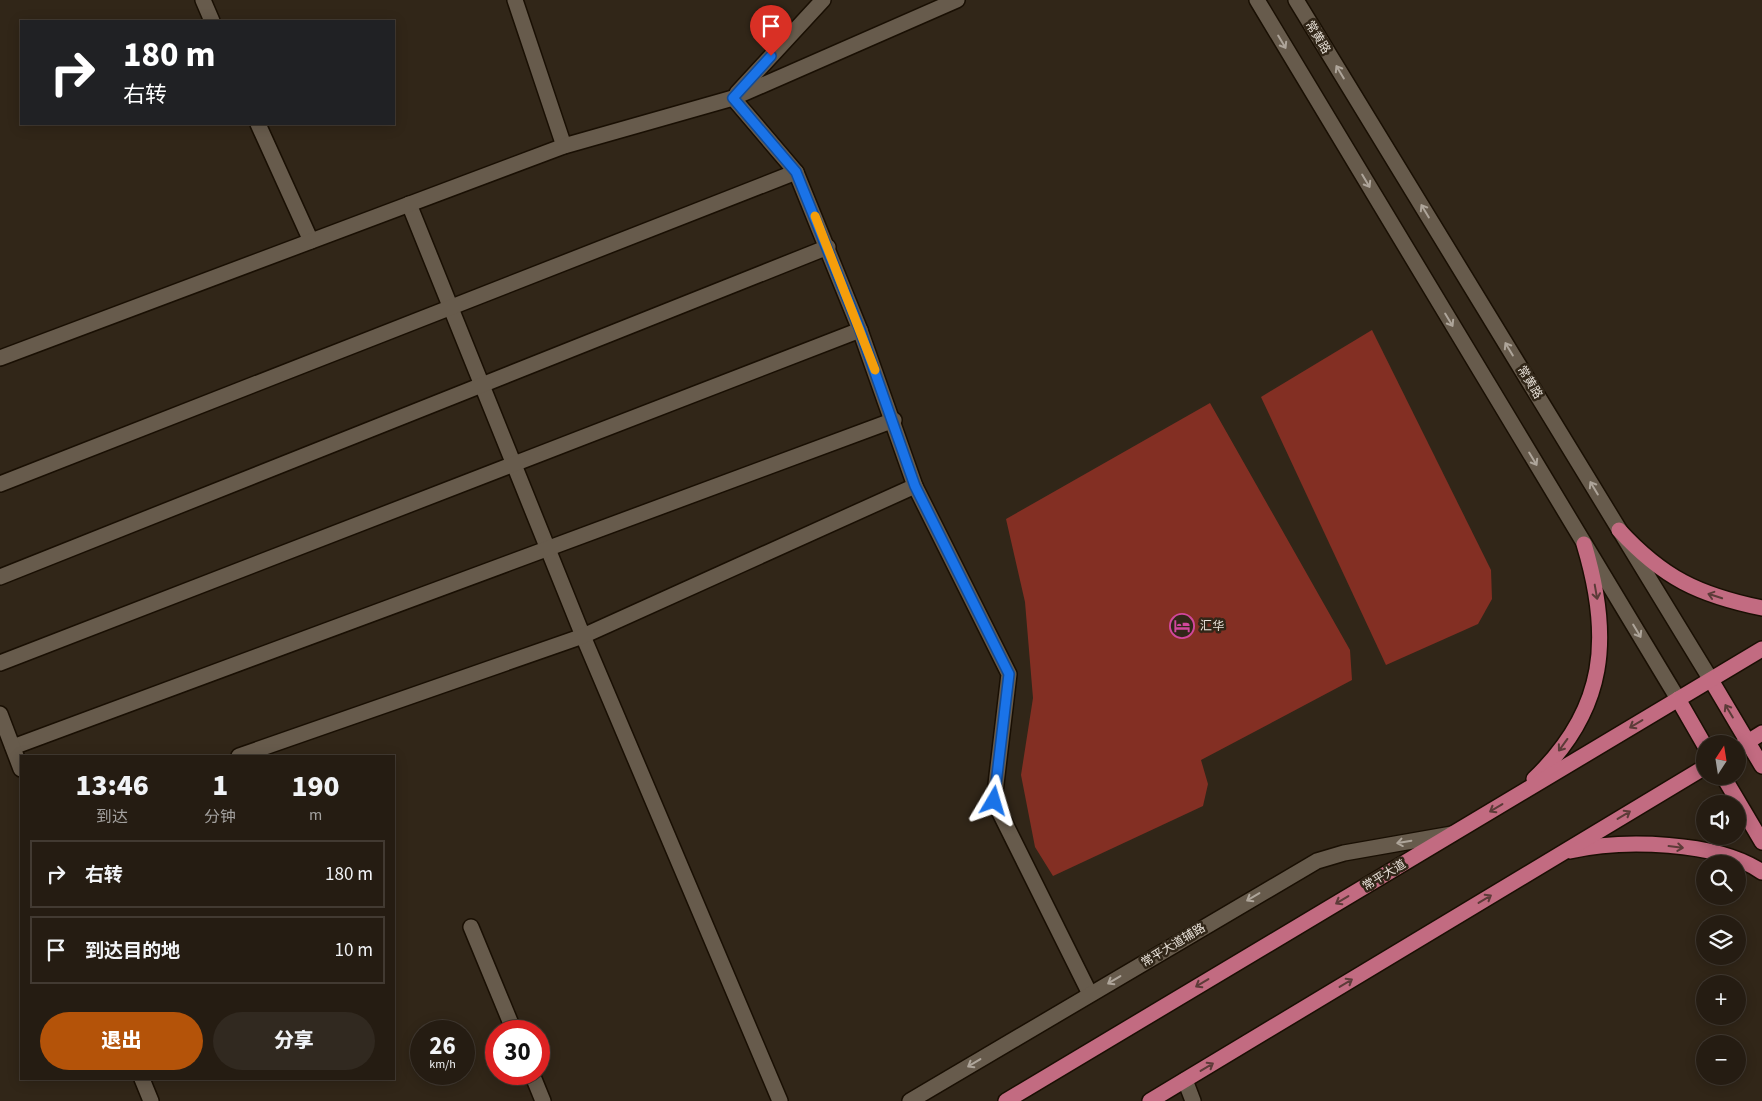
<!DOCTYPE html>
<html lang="zh">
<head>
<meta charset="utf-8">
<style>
	:root { --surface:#251c12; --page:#312920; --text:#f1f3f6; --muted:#a3a19f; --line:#423a32; --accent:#b45309 }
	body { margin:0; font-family:"Source Sans 3","Noto Sans SC",sans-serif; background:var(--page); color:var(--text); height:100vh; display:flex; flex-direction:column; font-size:19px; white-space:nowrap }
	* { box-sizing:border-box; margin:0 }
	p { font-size:16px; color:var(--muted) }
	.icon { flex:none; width:28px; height:28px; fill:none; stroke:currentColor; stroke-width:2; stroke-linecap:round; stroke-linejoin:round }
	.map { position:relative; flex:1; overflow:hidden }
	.details { position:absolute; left:20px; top:755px; width:375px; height:325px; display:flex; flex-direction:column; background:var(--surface); border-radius:0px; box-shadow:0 2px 12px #0003,0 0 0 1px var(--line) }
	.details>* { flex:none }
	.hud { position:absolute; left:20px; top:20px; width:375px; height:105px; border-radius:0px; box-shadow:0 2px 12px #0003,0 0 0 1px var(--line); background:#202124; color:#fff; overflow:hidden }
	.needle { width:32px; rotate:12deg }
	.fabs { position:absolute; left:1696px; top:735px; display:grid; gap:10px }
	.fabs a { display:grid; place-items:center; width:50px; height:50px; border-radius:50%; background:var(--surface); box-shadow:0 2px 12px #0003,0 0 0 1px var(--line); font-size:25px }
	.speed { position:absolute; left:410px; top:1020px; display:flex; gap:10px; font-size:25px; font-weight:700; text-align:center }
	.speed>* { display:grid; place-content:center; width:65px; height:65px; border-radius:50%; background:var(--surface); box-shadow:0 2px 12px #0003,0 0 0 1px var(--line); line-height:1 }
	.speed small { font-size:12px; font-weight:400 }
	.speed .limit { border:8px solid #d22; background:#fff; color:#111 }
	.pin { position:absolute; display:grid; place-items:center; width:42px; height:42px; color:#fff; margin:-51px -21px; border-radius:50% 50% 50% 0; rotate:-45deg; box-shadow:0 0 5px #0007 }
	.pin .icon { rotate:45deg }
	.me { position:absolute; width:55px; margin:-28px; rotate:7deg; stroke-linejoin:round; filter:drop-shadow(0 0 4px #0008) }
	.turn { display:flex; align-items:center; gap:18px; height:105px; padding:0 20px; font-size:22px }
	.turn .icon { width:65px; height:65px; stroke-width:2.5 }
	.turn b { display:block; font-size:35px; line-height:42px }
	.eta { display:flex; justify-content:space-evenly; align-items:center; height:85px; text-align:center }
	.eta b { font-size:30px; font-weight:800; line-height:35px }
	.action { display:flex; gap:10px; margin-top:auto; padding:10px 20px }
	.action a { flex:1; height:58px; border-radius:30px; background:var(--accent); color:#fff; font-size:20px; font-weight:800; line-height:58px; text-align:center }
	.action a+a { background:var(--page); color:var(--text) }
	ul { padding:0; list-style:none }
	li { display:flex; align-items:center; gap:15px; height:68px; margin:0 10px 8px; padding:0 10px; border:2px solid var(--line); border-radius:0px }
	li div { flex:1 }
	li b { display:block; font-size:19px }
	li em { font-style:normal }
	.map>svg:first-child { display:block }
	.building { fill:#832f23 }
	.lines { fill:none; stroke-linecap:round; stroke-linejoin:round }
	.street-casing { stroke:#190f03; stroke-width:18 }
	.secondary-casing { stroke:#190f03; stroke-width:18 }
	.primary-casing { stroke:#190f03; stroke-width:18 }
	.street { stroke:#675b4c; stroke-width:15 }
	.secondary { stroke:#675b4c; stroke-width:15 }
	.primary { stroke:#c26b81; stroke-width:15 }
	.oneway { stroke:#aea59a }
	.oneway2 { stroke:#5c3b38 }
	.route-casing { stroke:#114b97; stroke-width:12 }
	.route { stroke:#1a73e8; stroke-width:9 }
	.slow { stroke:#f59e0b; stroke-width:9 }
	.labels { text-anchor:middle; stroke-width:5; stroke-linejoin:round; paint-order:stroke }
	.street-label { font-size:12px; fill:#e9e2d9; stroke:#312618 }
	.poi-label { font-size:12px; fill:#e9e2d9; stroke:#312618; text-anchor:start }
</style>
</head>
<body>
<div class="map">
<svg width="1762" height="1101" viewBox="0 0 1762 1101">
	<rect width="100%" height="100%" fill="#312618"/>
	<g class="building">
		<polygon points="1372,330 1491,570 1492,599 1478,624 1386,665 1261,397"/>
		<polygon points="1210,403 1350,650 1352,680 1201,760 1208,784 1203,806 1053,876 1035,847 1021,775 1033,698 1025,602 1006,519"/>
	</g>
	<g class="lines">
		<defs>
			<g id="street">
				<polyline points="203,0 212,21"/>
				<polyline points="515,0 564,146"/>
				<polyline points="733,98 796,172 860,330 915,486 1009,674 994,801 1090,994"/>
				<polyline points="258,124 311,241"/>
				<polyline points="409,204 583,636 780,1101"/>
				<polyline points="0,484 796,172"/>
				<polyline points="0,577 828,247"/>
				<polyline points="0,663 860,330"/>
				<polyline points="13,747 894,420"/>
				<polyline points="239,756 583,636 915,486"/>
				<polyline points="471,927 514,1031"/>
				<polyline points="532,1074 543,1101"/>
			</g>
			<g id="secondary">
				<polyline points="1257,0 1678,699"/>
				<polyline points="1296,0 1711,680"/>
				<polyline points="737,93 823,0"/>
				<polyline points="0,358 564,146 733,98 957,0"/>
				<polyline points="0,714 21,769"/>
				<polyline points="142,1079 151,1101"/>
				<polyline points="1185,1080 1193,1101"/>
				<polyline points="910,1101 1317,861 1344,853 1452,834"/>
			</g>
			<g id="primary">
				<path d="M1619,530C1663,578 1699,595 1762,608"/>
				<polyline points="1711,680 1762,766"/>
				<polyline points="1678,699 1705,746"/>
				<polyline points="1738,748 1762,733"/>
				<polyline points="1723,776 1762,842"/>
				<path d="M1534,779C1607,709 1612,637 1584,544"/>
				<path d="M1570,851C1622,839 1717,841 1762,872"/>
				<polyline points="1006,1101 1762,649"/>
				<polyline points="1150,1101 1705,767"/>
			</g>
		</defs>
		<use href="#street" class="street-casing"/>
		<use href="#secondary" class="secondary-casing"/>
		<use href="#primary" class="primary-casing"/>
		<use href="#street" class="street"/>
		<use href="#secondary" class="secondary"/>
		<use href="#primary" class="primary"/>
	</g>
	<defs><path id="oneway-shaft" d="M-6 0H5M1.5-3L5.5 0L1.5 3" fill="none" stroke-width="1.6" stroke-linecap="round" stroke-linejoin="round" transform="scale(1.25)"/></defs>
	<g class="oneway">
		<use href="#oneway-shaft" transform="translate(1282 42) rotate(59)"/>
		<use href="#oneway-shaft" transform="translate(1340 72) rotate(-121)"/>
		<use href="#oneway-shaft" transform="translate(1366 181) rotate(59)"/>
		<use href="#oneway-shaft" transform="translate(1425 211) rotate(-121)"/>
		<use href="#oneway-shaft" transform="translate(1449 320) rotate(59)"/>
		<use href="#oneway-shaft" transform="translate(1509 349) rotate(-121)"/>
		<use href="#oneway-shaft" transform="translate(1533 459) rotate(59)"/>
		<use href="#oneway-shaft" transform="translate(1594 488) rotate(-121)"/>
		<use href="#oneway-shaft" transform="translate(1637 631) rotate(59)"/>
		<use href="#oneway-shaft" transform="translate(1404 842) rotate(170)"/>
		<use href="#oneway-shaft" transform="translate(1253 897) rotate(149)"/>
		<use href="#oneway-shaft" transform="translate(1114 980) rotate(149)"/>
		<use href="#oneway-shaft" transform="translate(974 1063) rotate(149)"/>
	</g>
	<g class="oneway2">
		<use href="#oneway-shaft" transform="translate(1596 592) rotate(80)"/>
		<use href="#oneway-shaft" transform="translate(1715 596) rotate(-162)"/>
		<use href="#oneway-shaft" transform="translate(1729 711) rotate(-121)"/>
		<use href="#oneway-shaft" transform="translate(1636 724) rotate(149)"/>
		<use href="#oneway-shaft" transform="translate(1563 745) rotate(126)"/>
		<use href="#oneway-shaft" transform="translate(1496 808) rotate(149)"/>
		<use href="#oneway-shaft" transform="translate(1624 815) rotate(-31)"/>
		<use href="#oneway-shaft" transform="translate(1676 847) rotate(7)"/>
		<use href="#oneway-shaft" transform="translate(1485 899) rotate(-31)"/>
		<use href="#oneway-shaft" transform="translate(1342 900) rotate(149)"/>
		<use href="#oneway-shaft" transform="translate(1202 983) rotate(149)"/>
		<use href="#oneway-shaft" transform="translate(1346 983) rotate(-31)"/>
		<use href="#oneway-shaft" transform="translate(1207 1067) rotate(-31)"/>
	</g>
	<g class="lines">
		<defs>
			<polyline id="route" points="771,56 733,98 796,172 860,330 915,486 1009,674 994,801"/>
		</defs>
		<use href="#route" class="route-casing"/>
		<use href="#route" class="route"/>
		<polyline class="slow" points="815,216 875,370"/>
	</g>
	<defs>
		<symbol id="hotel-ring" viewBox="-11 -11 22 22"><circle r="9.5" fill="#312618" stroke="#d1479c" stroke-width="1.5"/><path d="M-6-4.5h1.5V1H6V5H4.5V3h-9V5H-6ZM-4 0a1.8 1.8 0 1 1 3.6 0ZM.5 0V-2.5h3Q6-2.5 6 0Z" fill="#d1479c"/></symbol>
	</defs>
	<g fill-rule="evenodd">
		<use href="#hotel-ring" x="1168" y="612" width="28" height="28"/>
	</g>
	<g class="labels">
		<g class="street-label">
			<text transform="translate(1318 37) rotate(59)" y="4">常黄路</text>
			<text transform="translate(1530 382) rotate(59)" y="4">常黄路</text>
			<text transform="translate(1384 875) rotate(-31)" y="4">常平大道</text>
			<text transform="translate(1173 945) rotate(-31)" y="4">常平大道辅路</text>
		</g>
		<g class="poi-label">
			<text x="1200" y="630">汇华</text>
		</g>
	</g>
</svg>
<div class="fabs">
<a><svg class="needle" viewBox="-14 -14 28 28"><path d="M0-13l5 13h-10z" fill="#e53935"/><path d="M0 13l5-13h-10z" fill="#a3a19f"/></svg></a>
<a><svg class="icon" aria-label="sound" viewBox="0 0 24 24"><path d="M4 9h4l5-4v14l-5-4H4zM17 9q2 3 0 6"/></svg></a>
<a><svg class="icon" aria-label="search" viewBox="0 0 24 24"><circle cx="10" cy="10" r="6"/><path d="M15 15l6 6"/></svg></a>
<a><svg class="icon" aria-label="layers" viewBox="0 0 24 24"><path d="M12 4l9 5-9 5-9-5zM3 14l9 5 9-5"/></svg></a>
<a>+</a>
<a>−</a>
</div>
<div class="speed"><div>26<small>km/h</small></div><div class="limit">30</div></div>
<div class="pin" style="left:771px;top:56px;background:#d93025"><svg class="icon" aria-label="arrive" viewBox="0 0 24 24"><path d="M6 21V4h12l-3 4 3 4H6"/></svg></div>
<svg class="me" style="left:994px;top:801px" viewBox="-20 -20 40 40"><path d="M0-17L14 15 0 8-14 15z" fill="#1a73e8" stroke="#fff" stroke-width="4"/></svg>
<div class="hud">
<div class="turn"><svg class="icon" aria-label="right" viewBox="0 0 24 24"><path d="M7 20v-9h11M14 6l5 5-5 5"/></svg><div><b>180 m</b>右转</div></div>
</div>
<section class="details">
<div class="eta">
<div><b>13:46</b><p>到达</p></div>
<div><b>1</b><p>分钟</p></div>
<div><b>190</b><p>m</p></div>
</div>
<ul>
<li><svg class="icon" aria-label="right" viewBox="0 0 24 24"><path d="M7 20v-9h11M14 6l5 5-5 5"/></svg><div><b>右转</b></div><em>180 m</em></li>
<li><svg class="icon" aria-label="arrive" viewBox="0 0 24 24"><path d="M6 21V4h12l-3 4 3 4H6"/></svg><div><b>到达目的地</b></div><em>10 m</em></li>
</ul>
<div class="action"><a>退出</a><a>分享</a></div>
</section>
</div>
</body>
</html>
